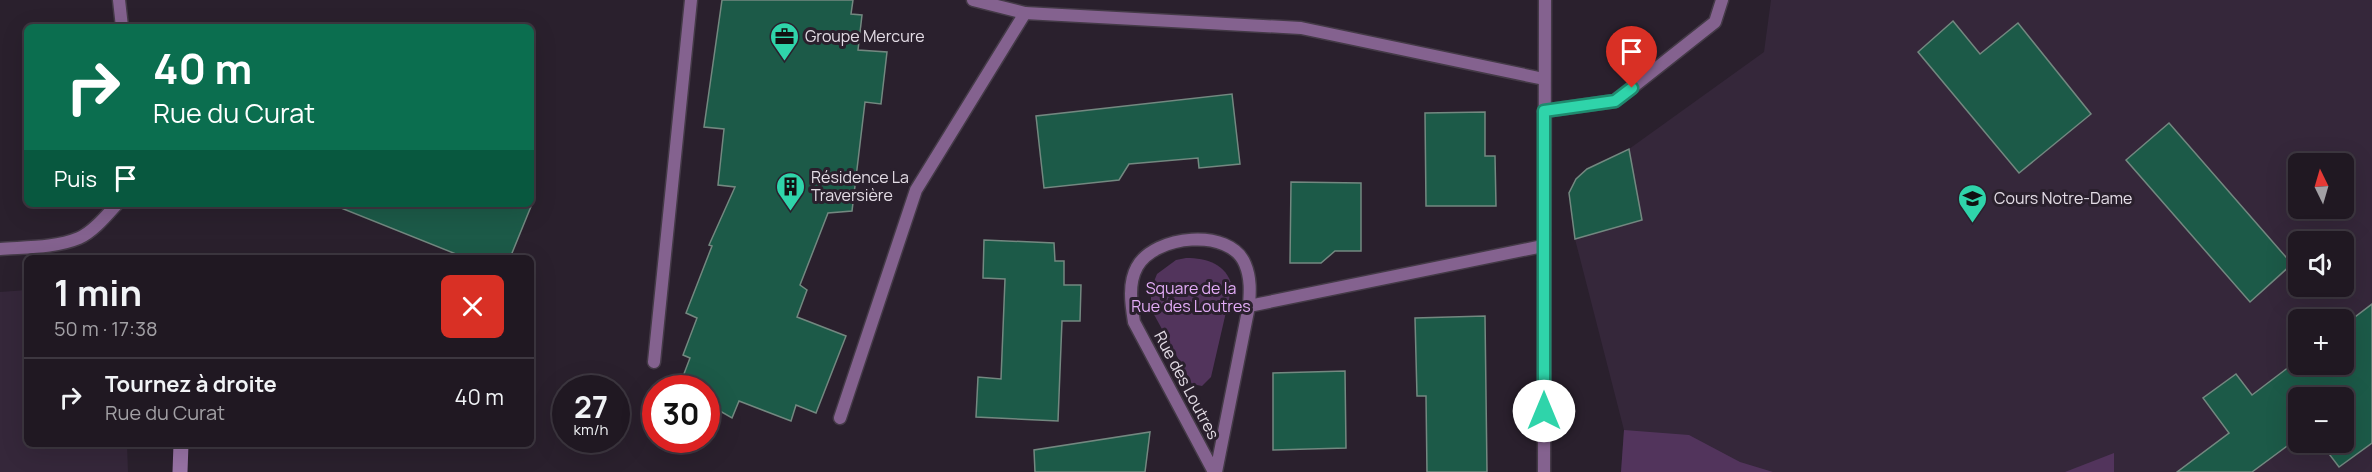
<!DOCTYPE html>
<html lang="fr">
<head>
<meta charset="utf-8">
<style>
	:root { --surface:#201822; --page:#28212a; --text:#f1f3f6; --muted:#a2a0a5; --line:#3d3740 }
	body { margin:0; font-family:Manrope,sans-serif; background:var(--page); color:var(--text); height:100vh; display:flex; flex-direction:column; font-size:22px; white-space:nowrap }
	* { box-sizing:border-box; margin:0 }
	p { font-size:20px; color:var(--muted) }
	.icon { flex:none; width:33px; height:33px; fill:none; stroke:currentColor; stroke-width:2; stroke-linecap:round; stroke-linejoin:round }
	.map { position:relative; flex:1; overflow:hidden }
	.drawer { position:absolute; left:24px; top:255px; width:510px; height:192px; display:flex; flex-direction:column; background:var(--surface); border-radius:9px; box-shadow:0 6px 24px #0002,0 0 0 2px var(--line) }
	.drawer>* { flex:none }
	.hud { position:absolute; left:24px; top:24px; width:510px; height:183px; border-radius:9px; box-shadow:0 6px 24px #0002,0 0 0 2px var(--line); background:#0b6e4f; color:#fff; overflow:hidden }
	.needle { width:39px; rotate:355deg }
	.buttons { position:absolute; left:2288px; top:153px; display:grid; gap:12px }
	.buttons a { display:grid; place-items:center; width:66px; height:66px; border-radius:9px; background:var(--surface); box-shadow:0 6px 24px #0002,0 0 0 2px var(--line); font-size:30px }
	.speed { position:absolute; left:552px; top:375px; display:flex; gap:12px; font-size:30px; font-weight:700; text-align:center }
	.speed>* { display:grid; place-content:center; width:78px; height:78px; border-radius:50%; background:var(--surface); box-shadow:0 6px 24px #0002,0 0 0 2px var(--line); line-height:1 }
	.speed small { font-size:15px; font-weight:400 }
	.speed .limit { border:9px solid #d22; background:#fff; color:#111 }
	.pin { position:absolute; display:grid; place-items:center; width:51px; height:51px; color:#fff; margin:-62px -26px; border-radius:50% 50% 50% 0; rotate:-45deg; box-shadow:0 0 6px #0007 }
	.pin .icon { rotate:45deg }
	.me { position:absolute; width:66px; margin:-33px; rotate:0deg; stroke-linejoin:round; filter:drop-shadow(0 0 4px #0008) }
	.turn { display:flex; align-items:center; gap:21px; height:126px; padding:0 30px; font-size:27px }
	.turn .icon { width:78px; height:78px; stroke-width:2.5 }
	.turn b { display:block; font-size:42px; line-height:51px }
	.then { display:flex; align-items:center; height:57px; padding:0 30px; background:#0003; gap:12px; font-size:22px }
	.round { display:grid; place-items:center; flex:none; width:63px; height:63px; border-radius:9px; background:var(--page) }
	.head { display:flex; align-items:center; justify-content:space-between; height:102px; padding:0 30px }
	h1 { font-size:36px; font-weight:700; line-height:45px }
	ul { padding:0; list-style:none }
	li { display:flex; align-items:center; gap:18px; height:78px; padding:0 30px; border-top:2px solid var(--line) }
	li div { flex:1 }
	li b { display:block; font-size:22px }
	li em { font-style:normal }
	.map>svg:first-child { display:block }
	.built { fill:#35273a; fill-rule:evenodd }
	.green { fill:#52345c }
	.lines { fill:none; stroke-linecap:round; stroke-linejoin:round }
	.stream { stroke:#9772a4; stroke-width:15 }
	.building { fill:#1c5a48; stroke:#738880; stroke-width:1.5 }
	.service-casing { stroke:#443a47; stroke-width:15 }
	.minor-casing { stroke:#443a47; stroke-width:15 }
	.service { stroke:#84628f; stroke-width:12 }
	.minor { stroke:#84628f; stroke-width:12 }
	.route-casing { stroke:#1f8a6e; stroke-width:15 }
	.route { stroke:#2fd4aa; stroke-width:10 }
	.labels { text-anchor:middle; stroke-width:6; stroke-linejoin:round; paint-order:stroke }
	.poi-label { font-size:16px; fill:#e3dce5; stroke:#2a202d; text-anchor:start }
	.park-label { font-size:16px; fill:#e3acf7; stroke:#2a202d }
	.street-label { font-size:16px; fill:#e3dce5; stroke:#2a202d }
</style>
</head>
<body>
<div class="map">
<svg width="2372" height="472" viewBox="0 0 2372 472">
	<rect width="100%" height="100%" fill="#2a202d"/>
	<g class="built">
		<path d="M1771,0H2372V472H1621L1624,430L1575,239L1569,193L1576,179L1587,169L1629,149L1764,52ZM2298,164H2343V208H2298ZM2298,242H2343V286H2298ZM2298,320H2343V364H2298ZM2298,398H2343V442H2298Z"/>
		<polygon points="27,290 27,444 127,444 128,472 0,472 0,292"/>
	</g>
	<g class="green">
		<path d="M1186,258C1207,258 1226,264 1232,286L1211,377L1202,386L1192,384L1151,309V289L1157,274L1176,260Z"/>
		<polygon points="1624,430 1689,435 1740,462 1773,472 1621,472"/>
		<polygon points="2114,453 2114,472 2065,472"/>
	</g>
	<g class="lines">
		<polyline class="stream" points="180,472 181,444"/>
	</g>
	<g class="building">
		<polygon points="722,0 853,0 851,14 862,15 858,50 887,52 881,104 865,102 852,211 828,213 800,285 807,290 797,317 846,336 816,413 796,405 791,421 739,401 732,418 706,403 706,388 679,387 690,358 683,355 697,318 686,313 712,246 709,245 735,187 718,185 724,129 704,127"/>
		<polygon points="1953,21 1980,54 2018,23 2091,114 2019,173 1918,52"/>
		<polygon points="1232,94 1240,164 1199,168 1198,158 1129,164 1119,180 1044,188 1036,116"/>
		<polygon points="1485,112 1485,156 1495,156 1496,206 1426,206 1425,113"/>
		<polygon points="2169,123 2292,264 2250,302 2126,160"/>
		<polygon points="1629,149 1642,220 1575,239 1569,193 1576,179 1587,169"/>
		<polygon points="1291,182 1361,183 1361,251 1335,251 1321,263 1290,263"/>
		<polygon points="336,204 532,204 510,258 466,258 336,206"/>
		<polygon points="984,240 1054,243 1055,261 1064,261 1064,285 1081,285 1080,321 1062,321 1058,421 976,417 978,377 1001,379 1005,279 983,278"/>
		<polygon points="2372,304 2372,443 2339,467 2320,442 2343,442 2343,398 2298,398 2298,438 2252,472 2177,472 2229,433 2203,398 2236,374 2252,395 2298,360 2298,364 2343,364 2343,326"/>
		<polygon points="1485,316 1487,472 1427,472 1426,396 1417,396 1415,318"/>
		<polygon points="1345,371 1346,448 1273,450 1273,373"/>
		<polygon points="1150,432 1145,472 1035,472 1034,450"/>
	</g>
	<g class="lines">
		<defs>
			<g id="service">
				<polyline points="973,0 1025,13"/>
				<polyline points="654,362 691,0"/>
				<polyline points="840,418 916,190 1025,13 1301,28 1544,79"/>
			</g>
			<g id="minor">
				<polyline points="119,0 122,27"/>
				<polyline points="1544,111 1615,101 1715,22 1722,0"/>
				<path d="M0,249C25,247 55,248 79,238C93,232 107,215 117,204"/>
				<polyline points="1249,306 1543,246"/>
				<path d="M1214,472L1134,322C1131,304 1128,283 1137,267C1154,235 1230,227 1245,264C1251,278 1250,292 1249,306L1216,472"/>
				<polyline points="1544,472 1545,0"/>
			</g>
		</defs>
		<use href="#service" class="service-casing"/>
		<use href="#minor" class="minor-casing"/>
		<use href="#service" class="service"/>
		<use href="#minor" class="minor"/>
	</g>
	<g class="lines">
		<defs>
			<polyline id="route" points="1544,411 1544,111 1615,101 1632,88"/>
		</defs>
		<use href="#route" class="route-casing"/>
		<use href="#route" class="route"/>
	</g>
	<defs>
		<symbol id="office-pin" viewBox="-11 -11 22 30"><path d="M0 17L-7.5 6A9.5 9.5 0 1 1 7.5 6Z" fill="#2fd4aa" stroke="#2a202d"/><path d="M-6-3h4V-5.5h4V-3h4V5H-6ZM-1-4.5V-3h2v-1.5ZM-6 0V1H6V0Z" fill="#111"/></symbol>
		<symbol id="building-pin" viewBox="-11 -11 22 30"><path d="M0 17L-7.5 6A9.5 9.5 0 1 1 7.5 6Z" fill="#2fd4aa" stroke="#2a202d"/><path d="M-4-6H4V6H1V3H-1V6H-4ZM-2.5-4.3h1.7v1.8h-1.7ZM.8-4.3h1.7v1.8H.8ZM-2.5-1h1.7V.8h-1.7ZM.8-1h1.7V.8H.8Z" fill="#111"/></symbol>
		<symbol id="school-pin" viewBox="-11 -11 22 30"><path d="M0 17L-7.5 6A9.5 9.5 0 1 1 7.5 6Z" fill="#2fd4aa" stroke="#2a202d"/><path d="M0-5L7-2L0 1L-7-2ZM-4 1L0 2.5L4 1V4Q0 6-4 4Z" fill="#111"/></symbol>
	</defs>
	<g fill-rule="evenodd">
		<use href="#office-pin" x="768" y="20" width="33" height="45"/>
		<use href="#building-pin" x="774" y="170" width="33" height="45"/>
		<use href="#school-pin" x="1956" y="182" width="33" height="45"/>
	</g>
	<g class="labels">
		<g class="poi-label">
			<text x="805" y="42">Groupe Mercure</text>
			<text x="811" y="183">Résidence La<tspan x="811" dy="18">Traversière</tspan></text>
			<text x="1994" y="204">Cours Notre-Dame</text>
		</g>
		<g class="park-label">
			<text x="1191" y="294">Square de la<tspan x="1191" dy="18">Rue des Loutres</tspan></text>
		</g>
		<g class="street-label">
			<text transform="translate(1187 385) rotate(62)" y="6">Rue des Loutres</text>
		</g>
	</g>
</svg>
<div class="buttons">
<a><svg class="needle" viewBox="-14 -14 28 28"><path d="M0-13l5 13h-10z" fill="#e53935"/><path d="M0 13l5-13h-10z" fill="#a2a0a5"/></svg></a>
<a><svg class="icon" aria-label="sound" viewBox="0 0 24 24"><path d="M4 9h4l5-4v14l-5-4H4zM17 9q2 3 0 6"/></svg></a>
<a>+</a>
<a>−</a>
</div>
<div class="speed"><div>27<small>km/h</small></div><div class="limit">30</div></div>
<div class="pin" style="left:1632px;top:88px;background:#d93025"><svg class="icon" aria-label="arrive" viewBox="0 0 24 24"><path d="M6 21V4h12l-3 4 3 4H6"/></svg></div>
<svg class="me" style="left:1544px;top:411px" viewBox="-20 -20 40 40"><circle r="19" fill="#fff"/><path d="M0-13L10 11 0 6-10 11z" fill="#2fd4aa"/></svg>
<div class="hud">
<div class="turn"><svg class="icon" aria-label="right" viewBox="0 0 24 24"><path d="M7 20v-9h11M14 6l5 5-5 5"/></svg><div><b>40 m</b>Rue du Curat</div></div>
<div class="then">Puis<svg class="icon" aria-label="arrive" viewBox="0 0 24 24"><path d="M6 21V4h12l-3 4 3 4H6"/></svg></div>
</div>
<section class="drawer">
<div class="head"><div><h1>1 min</h1><p>50 m · 17:38</p></div><a class="round" style="background:#d93025;color:#fff"><svg class="icon" aria-label="close" viewBox="0 0 24 24"><path d="M6 6l12 12M18 6L6 18"/></svg></a></div>
<ul>
<li><svg class="icon" aria-label="right" viewBox="0 0 24 24"><path d="M7 20v-9h11M14 6l5 5-5 5"/></svg><div><b>Tournez à droite</b><p>Rue du Curat</p></div><em>40 m</em></li>
</ul>
</section>
</div>
</body>
</html>
